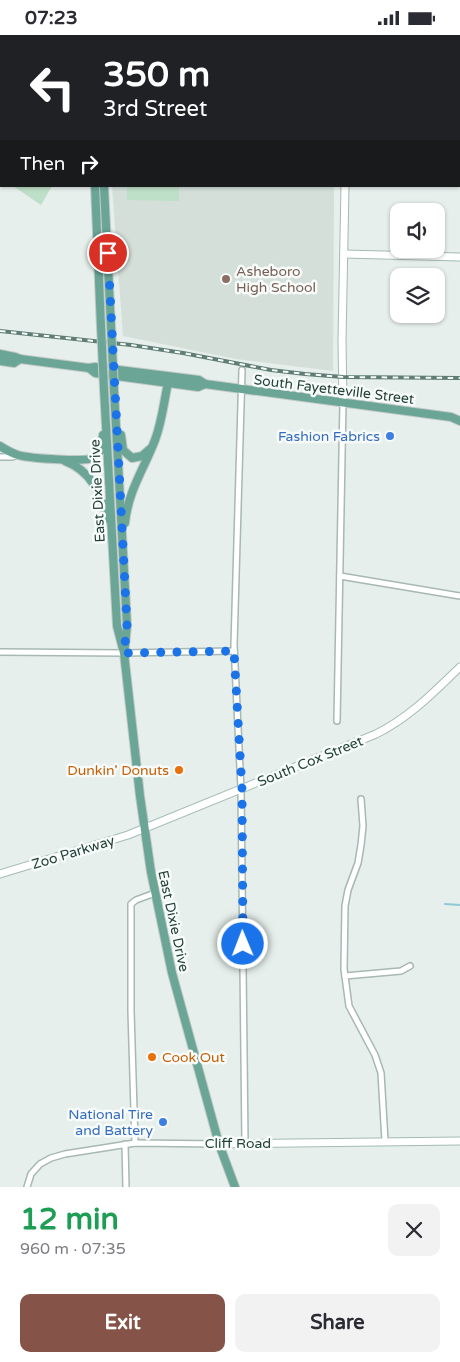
<!DOCTYPE html>
<html lang="en">
<head>
<meta charset="utf-8">
<style>
	:root { --surface:#fff; --page:#f2f2f3; --text:#2b2b33; --muted:#7c7c81; --accent:#855347 }
	body { margin:0; font-family:"Varela Round",sans-serif; background:var(--page); color:var(--text); height:100vh; display:flex; flex-direction:column; font-size:19px; white-space:nowrap }
	* { box-sizing:border-box; margin:0 }
	p { font-size:16px; color:var(--muted) }
	.icon { flex:none; width:28px; height:28px; fill:none; stroke:currentColor; stroke-width:2; stroke-linecap:round; stroke-linejoin:round }
	.map { position:relative; height:1152px; overflow:hidden }
	.sheet { display:flex; flex-direction:column; background:var(--surface); flex:1 }
	.sheet>* { flex:none }
	.banner { position:absolute; left:0px; top:0px; width:460px; height:152px; box-shadow:0 1px 4px #0004; background:#202124; color:#fff; overflow:hidden }
	.fabs { position:absolute; left:390px; top:168px; display:grid; gap:10px }
	.fabs a { display:grid; place-items:center; width:55px; height:55px; border-radius:10px; background:var(--surface); box-shadow:0 1px 4px #0004; font-size:25px }
	.pin { position:absolute; display:grid; place-items:center; width:42px; height:42px; color:#fff; margin:-21px; border:2px solid #fff; border-radius:50%; box-shadow:0 1px 5px #0007 }
	.me { position:absolute; width:55px; margin:-28px; rotate:359deg; stroke-linejoin:round; filter:drop-shadow(0 0 4px #0008) }
	.turn { display:flex; align-items:center; gap:18px; height:105px; padding:0 20px; font-size:22px }
	.turn .icon { width:65px; height:65px; stroke-width:2.5 }
	.turn b { display:block; font-size:35px; line-height:42px }
	.then { display:flex; align-items:center; height:48px; padding:0 20px; background:#0003; gap:10px; font-size:19px }
	.round { display:grid; place-items:center; flex:none; width:52px; height:52px; border-radius:10px; background:var(--page) }
	.summary { display:flex; align-items:center; justify-content:space-between; height:85px; padding:0 20px }
	h1 { font-size:30px; font-weight:800; line-height:38px; color:#1e9e55 }
	.cta { display:flex; gap:10px; margin-top:auto; padding:10px 20px }
	.cta a { flex:1; height:58px; border-radius:10px; background:var(--accent); color:#fff; font-size:20px; font-weight:800; line-height:58px; text-align:center }
	.cta a+a { background:var(--page); color:var(--text) }
	.status { display:flex; justify-content:space-between; align-items:center; height:35px; padding:0 25px; background:var(--surface); direction:ltr }
	.status svg { height:14px; fill:currentColor }
	.map>svg:first-child { display:block }
	.built { fill:#d4dfda }
	.green { fill:#bfe0c8 }
	.lines { fill:none; stroke-linecap:round; stroke-linejoin:round }
	.stream { stroke:#8ec9d4; stroke-width:2 }
	.street-casing { stroke:#a8b8b2; stroke-width:8 }
	.secondary-casing { stroke:#a4bbb3; stroke-width:9 }
	.primary-casing { stroke:#c2cac8; stroke-width:10 }
	.street { stroke:#fff; stroke-width:5 }
	.secondary { stroke:#fff; stroke-width:7 }
	.primary { stroke:#6aa596; stroke-width:8 }
	.rail-casing { stroke:#5f7d75; stroke-width:4 }
	.rail { stroke:#f7fbf9; stroke-width:2; stroke-dasharray:5.5; stroke-linecap:butt }
	.primary-bridge-casing { stroke:#c2cac8; stroke-width:10; stroke-linecap:butt }
	.primary-bridge { stroke:#6aa596; stroke-width:8 }
	.route { stroke:#1a73e8; stroke-width:9; stroke-dasharray:0 16.2 }
	.education-dot { fill:#8d6e63; stroke:#f7fbf9; stroke-width:2 }
	.shop-dot { fill:#3f7fe0; stroke:#f7fbf9; stroke-width:2 }
	.food-dot { fill:#e8710a; stroke:#f7fbf9; stroke-width:2 }
	.labels { text-anchor:middle; stroke-width:5; stroke-linejoin:round; paint-order:stroke }
	.education-label { font-size:14px; fill:#785e54; stroke:#f7fbf9; text-anchor:start }
	.street-label { font-size:14px; fill:#24423a; stroke:#f7fbf9 }
	.shop-label { font-size:14px; fill:#366cbe; stroke:#f7fbf9; text-anchor:end }
	.food-label { font-size:14px; fill:#c56008; stroke:#f7fbf9; text-anchor:end }
</style>
</head>
<body>
<div class="status"><b>07:23</b><svg viewBox="0 0 49 12"><path d="M0 12V9h3v3zM5 12V6h3v6zM10 12V3h3v9zM15 12V0h3v12zM26 1h20v11H26zM47 4h2v5h-2z"/></svg></div>
<div class="map">
<svg width="460" height="1152" viewBox="0 0 460 1152">
	<rect width="100%" height="100%" fill="#e6efeb"/>
	<g class="built">
		<polygon points="108,0 336,0 108,1"/>
		<polygon points="112,151 334,151 333,336 236,324 123,301"/>
	</g>
	<g class="green">
		<polygon points="13,151 52,151 41,170"/>
		<polygon points="127,151 179,151 179,166 127,165"/>
	</g>
	<g class="lines">
		<polyline class="stream" points="445,869 460,870"/>
		<defs>
			<g id="street">
				<polyline points="242,335 234,610 241,754 245,1108"/>
				<polyline points="0,422 12,422 19,420"/>
				<polyline points="340,541 460,561"/>
				<polyline points="0,617 124,618 234,616"/>
				<polyline points="337,686 343,367"/>
				<polyline points="361,764 363,791 361,810 358,828 348,855 345,871 344,934 349,971 375,1020 381,1038 385,1106"/>
				<polyline points="345,941 401,936 410,931"/>
				<polyline points="135,1108 131,976 131,869 136,865 155,858"/>
				<polyline points="125,1109 126,1152"/>
				<polyline points="27,1152 31,1139 40,1129 51,1123 65,1119 135,1108 219,1109"/>
			</g>
			<g id="secondary">
				<polyline points="347,1 347,0"/>
				<polyline points="459,35 460,35"/>
				<polyline points="344,219 460,222"/>
				<polyline points="343,367 342,306 345,151"/>
				<path d="M0,839L128,800L376,699C409,683 434,657 460,632"/>
				<polyline points="219,1109 460,1106"/>
			</g>
			<g id="primary">
				<polyline points="92,0 92,1"/>
				<polyline points="0,32 1,32"/>
				<polyline points="95,151 101,292"/>
				<polyline points="104,151 111,291"/>
				<polyline points="0,319 15,322 20,324 89,333 95,332 199,345 205,349 451,382 460,386"/>
				<polyline points="0,326 14,328 20,324"/>
				<polyline points="89,333 95,338 198,352 205,349"/>
				<polyline points="104,354 117,591 124,618 140,761 151,837 172,938 219,1109 235,1152"/>
				<polyline points="114,355 127,590 125,611"/>
				<polyline points="121,400 123,415 132,423 142,421 150,414"/>
				<path d="M0,411C5,414 11,418 18,420C28,423 89,428 96,422C102,417 102,406 103,400"/>
				<path d="M65,426C91,436 101,458 107,484"/>
				<path d="M125,488C128,456 144,434 155,405C162,387 164,366 168,348"/>
			</g>
		</defs>
		<use href="#street" class="street-casing"/>
		<use href="#secondary" class="secondary-casing"/>
		<use href="#primary" class="primary-casing"/>
		<use href="#street" class="street"/>
		<use href="#secondary" class="secondary"/>
		<use href="#primary" class="primary"/>
		<defs>
			<polyline id="rail" points="0,296 131,310 183,318 271,335 305,339 343,342 460,343"/>
		</defs>
		<use href="#rail" class="rail-casing"/>
		<use href="#rail" class="rail"/>
		<defs>
			<g id="primary-bridge">
				<polyline points="111,291 114,355"/>
				<polyline points="101,292 104,354"/>
			</g>
		</defs>
		<use href="#primary-bridge" class="primary-bridge-casing"/>
		<use href="#primary-bridge" class="primary-bridge"/>
	</g>
	<g class="lines">
		<polyline class="route" points="108,218 127,590 124,618 234,616 242,754 243,909"/>
	</g>
	<circle class="education-dot" cx="226" cy="244" r="5"/>
	<g class="shop-dot">
		<circle cx="390" cy="401" r="5"/>
		<circle cx="163" cy="1087" r="5"/>
	</g>
	<g class="food-dot">
		<circle cx="179" cy="735" r="5"/>
		<circle cx="152" cy="1022" r="5"/>
	</g>
	<g class="labels">
		<g class="education-label">
			<text x="236" y="241">Asheboro<tspan x="236" dy="16">High School</tspan></text>
		</g>
		<g class="street-label">
			<text transform="translate(334 354) rotate(7)" y="5">South Fayetteville Street</text>
			<text transform="translate(97 456) rotate(-93)" y="5">East Dixie Drive</text>
			<text transform="translate(310 726) rotate(-22)" y="5">South Cox Street</text>
			<text transform="translate(73 817) rotate(-17)" y="5">Zoo Parkway</text>
			<text transform="translate(174 886) rotate(78)" y="5">East Dixie Drive</text>
			<text x="238" y="1113">Cliff Road</text>
		</g>
		<g class="shop-label">
			<text x="380" y="406">Fashion Fabrics</text>
			<text x="153" y="1084">National Tire<tspan x="153" dy="16">and Battery</tspan></text>
		</g>
		<g class="food-label">
			<text x="169" y="740">Dunkin' Donuts</text>
			<text x="162" y="1027" text-anchor="start">Cook Out</text>
		</g>
	</g>
</svg>
<div class="fabs">
<a><svg class="icon" aria-label="sound" viewBox="0 0 24 24"><path d="M4 9h4l5-4v14l-5-4H4zM17 9q2 3 0 6"/></svg></a>
<a><svg class="icon" aria-label="layers" viewBox="0 0 24 24"><path d="M12 4l9 5-9 5-9-5zM3 14l9 5 9-5"/></svg></a>
</div>
<div class="pin" style="left:108px;top:218px;background:#d93025"><svg class="icon" aria-label="arrive" viewBox="0 0 24 24"><path d="M6 21V4h12l-3 4 3 4H6"/></svg></div>
<svg class="me" style="left:243px;top:909px" viewBox="-20 -20 40 40"><circle r="17" fill="#1a73e8" stroke="#fff" stroke-width="3"/><path d="M0-11L8 9 0 5-8 9z" fill="#fff"/></svg>
<div class="banner">
<div class="turn"><svg class="icon" aria-label="left" viewBox="0 0 24 24"><path d="M17 20v-9H6M10 6l-5 5 5 5"/></svg><div><b>350 m</b>3rd Street</div></div>
<div class="then">Then<svg class="icon" aria-label="right" viewBox="0 0 24 24"><path d="M7 20v-9h11M14 6l5 5-5 5"/></svg></div>
</div>
</div>
<section class="sheet">
<div class="summary"><div><h1>12 min</h1><p>960 m · 07:35</p></div><a class="round"><svg class="icon" aria-label="close" viewBox="0 0 24 24"><path d="M6 6l12 12M18 6L6 18"/></svg></a></div>
<div class="cta"><a>Exit</a><a>Share</a></div>
</section>
</body>
</html>
